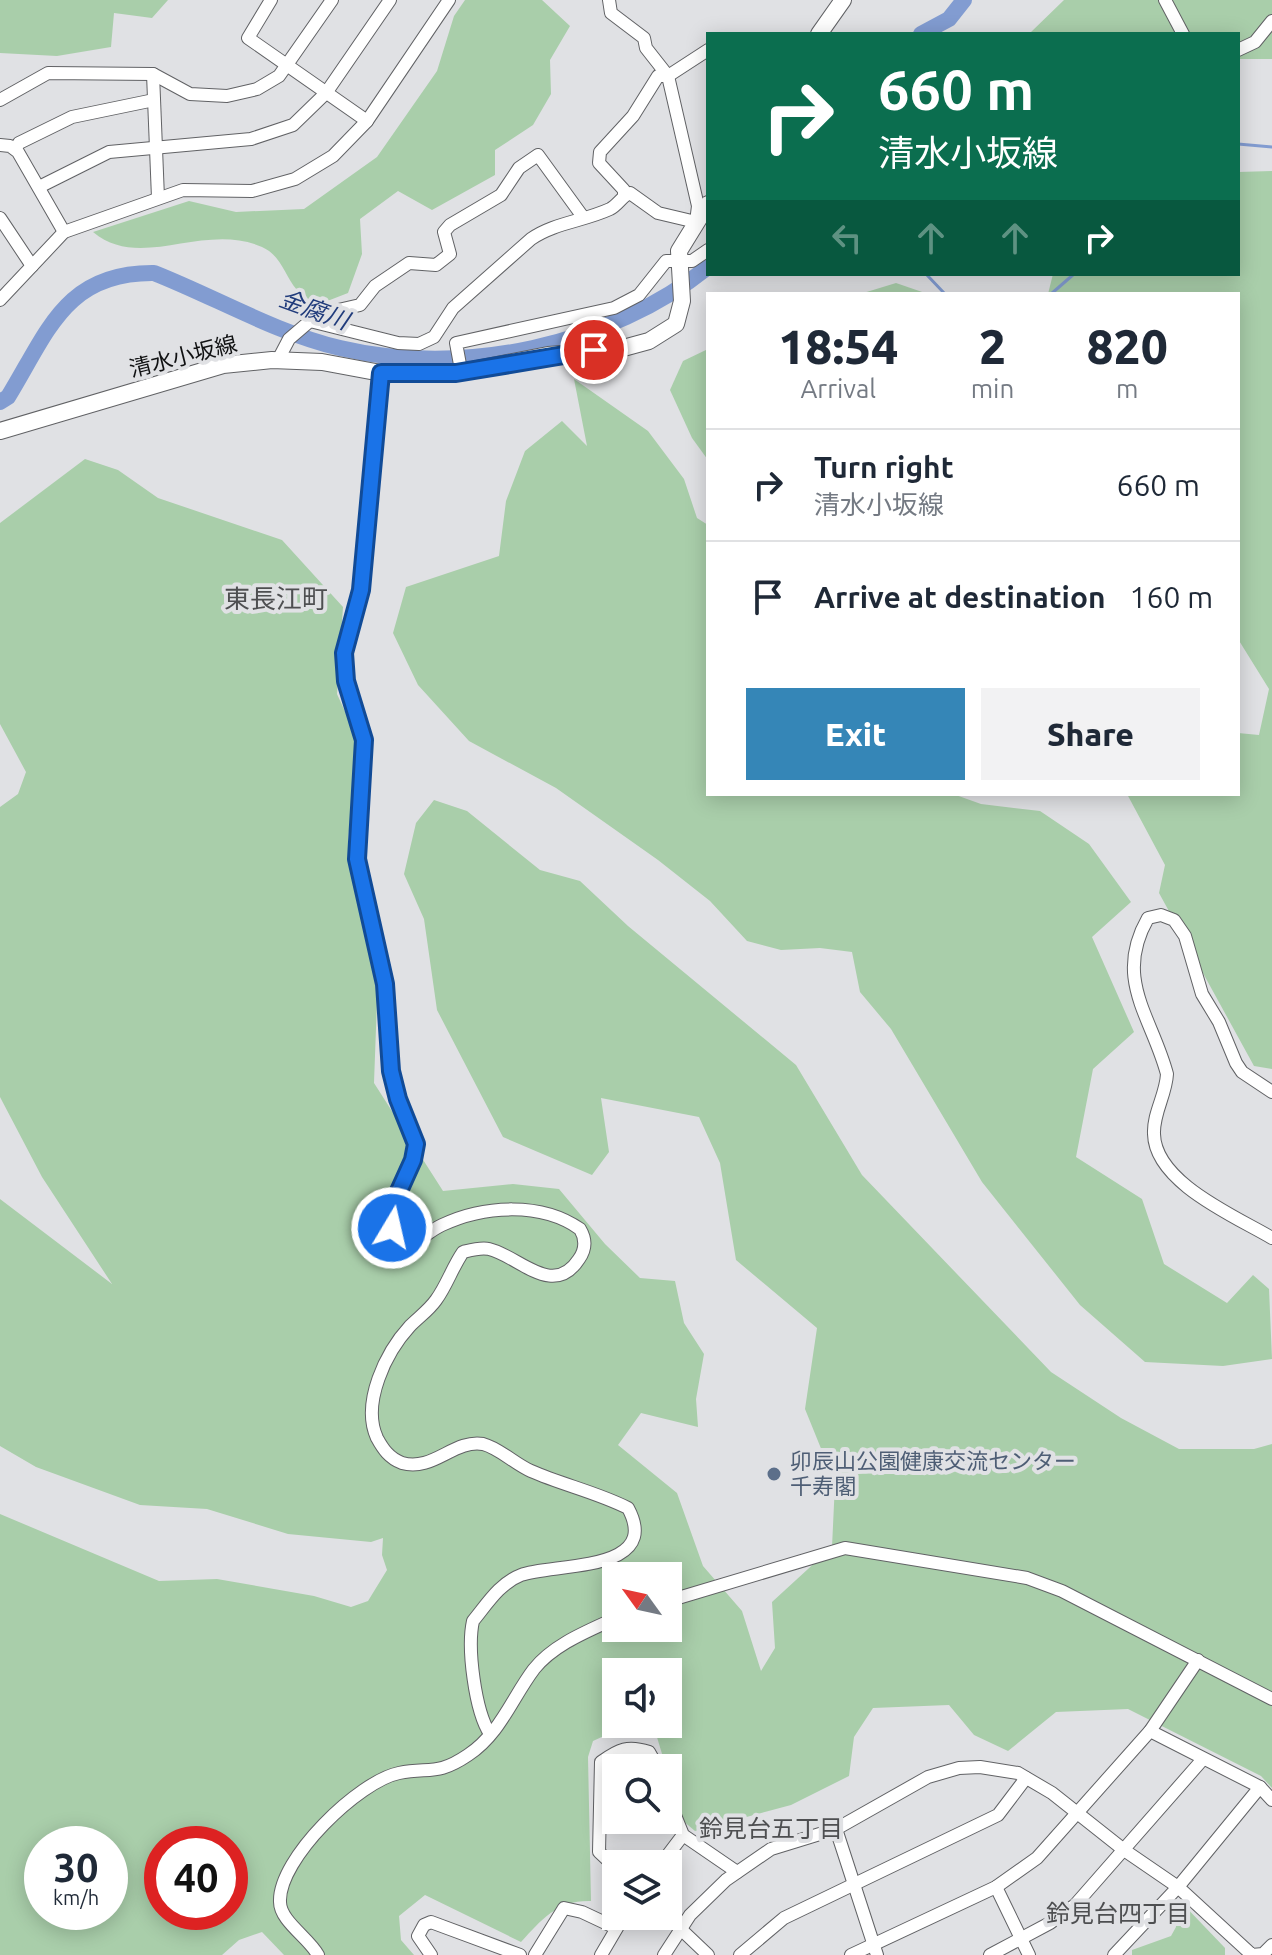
<!DOCTYPE html>
<html lang="en">
<head>
<meta charset="utf-8">
<style>
	:root { --surface:#fff; --page:#f2f2f3; --text:#1f2937; --muted:#747a83; --line:#e0e1e3; --accent:#3586b7 }
	body { margin:0; font-family:Ubuntu,"Noto Sans JP",sans-serif; background:var(--page); color:var(--text); height:100vh; display:flex; flex-direction:column; font-size:30px; white-space:nowrap }
	* { box-sizing:border-box; margin:0 }
	p { font-size:26px; color:var(--muted) }
	.icon { flex:none; width:44px; height:44px; fill:none; stroke:currentColor; stroke-width:2; stroke-linecap:round; stroke-linejoin:round }
	.map { position:relative; flex:1; overflow:hidden }
	.panel { position:absolute; left:706px; top:292px; width:534px; height:504px; display:flex; flex-direction:column; background:var(--surface); border-radius:0px; box-shadow:0 4px 20px #0003 }
	.panel>* { flex:none }
	.guide { position:absolute; left:706px; top:32px; width:534px; height:244px; border-radius:0px; box-shadow:0 4px 20px #0003; background:#0b6e4f; color:#fff; overflow:hidden }
	.needle { width:52px; rotate:303deg }
	.fabs { position:absolute; left:602px; top:1562px; display:grid; gap:16px }
	.fabs a { display:grid; place-items:center; width:80px; height:80px; border-radius:0px; background:var(--surface); box-shadow:0 4px 20px #0003; font-size:40px }
	.speed { position:absolute; left:24px; top:1826px; display:flex; gap:16px; font-size:40px; font-weight:700; text-align:center }
	.speed>* { display:grid; place-content:center; width:104px; height:104px; border-radius:50%; background:var(--surface); box-shadow:0 4px 20px #0003; line-height:1 }
	.speed small { font-size:20px; font-weight:400 }
	.speed .limit { border:12px solid #d22; background:#fff; color:#111 }
	.pin { position:absolute; display:grid; place-items:center; width:68px; height:68px; color:#fff; margin:-34px; border:4px solid #fff; border-radius:50%; box-shadow:0 2px 8px #0007 }
	.me { position:absolute; width:88px; margin:-44px; rotate:9deg; stroke-linejoin:round; filter:drop-shadow(0 0 6px #0008) }
	.turn { display:flex; align-items:center; gap:28px; height:168px; padding:0 40px; font-size:36px }
	.turn .icon { width:104px; height:104px; stroke-width:2.5 }
	.turn b { display:block; font-size:56px; line-height:68px }
	.lanes { display:flex; align-items:center; height:76px; padding:0 40px; background:#0003; justify-content:center; gap:40px; direction:ltr }
	.lanes .off { opacity:.35 }
	.eta { display:flex; justify-content:space-evenly; align-items:center; height:136px; text-align:center }
	.eta b { font-size:48px; font-weight:800; line-height:56px }
	.primary-button { display:flex; gap:16px; margin-top:auto; padding:16px 40px }
	.primary-button a { flex:1; height:92px; border-radius:0px; background:var(--accent); color:#fff; font-size:32px; font-weight:800; line-height:92px; text-align:center }
	.primary-button a+a { background:var(--page); color:var(--text) }
	ul { padding:0; list-style:none }
	li { display:flex; align-items:center; gap:24px; height:112px; padding:0 40px; border-top:2px solid var(--line) }
	li div { flex:1 }
	li b { display:block; font-size:30px }
	li em { font-style:normal }
	.map>svg:first-child { display:block }
	.green { fill:#a9ceaa; fill-rule:evenodd }
	.lines { fill:none; stroke-linecap:round; stroke-linejoin:round }
	.stream { stroke:#829cd1; stroke-width:3 }
	.river { stroke:#829cd1; stroke-width:16 }
	.minor-casing { stroke:#616265; stroke-width:14 }
	.major-casing { stroke:#616265; stroke-width:18 }
	.minor { stroke:#fff; stroke-width:12 }
	.major { stroke:#fff; stroke-width:16 }
	.route-casing { stroke:#114b97; stroke-width:20 }
	.route { stroke:#1a73e8; stroke-width:14 }
	.service-dot { fill:#5c6f8a; stroke:#e0e1e4; stroke-width:3 }
	.labels { text-anchor:middle; stroke-width:8; stroke-linejoin:round; paint-order:stroke }
	.street-label { font-size:22px; fill:#101112; stroke:#e0e1e4 }
	.service-label { font-size:22px; fill:#4e5e75; stroke:#e0e1e4; text-anchor:start }
	.water-label { font-size:24px; font-style:italic; fill:#213c7c; stroke:#e0e1e4 }
	.neighbourhood-label { font-size:24px; fill:#4e4f51; stroke:#e0e1e4 }
	.quarter-label { font-size:26px; fill:#4e4f51; stroke:#e0e1e4 }
</style>
</head>
<body>
<div class="map">
<svg width="1272" height="1955" viewBox="0 0 1272 1955">
	<rect width="100%" height="100%" fill="#e0e1e4"/>
	<g class="green">
		<polygon points="0,0 168,0 152,18 114,13 111,47 57,56 0,53"/>
		<path d="M465,0H542L570,26L550,60L551,94L533,125L495,150V175L432,210L398,191L360,219L362,254L348,293L317,305C311,301 302,296 297,290C284,275 282,256 262,247C203,221 141,272 93,232L189,201L236,212L304,209L377,157L437,71L454,16Z"/>
		<polygon points="1064,0 1272,0 1272,59 1238,59 1238,34 1024,34 1030,33"/>
		<polygon points="1272,171 1272,1069 1254,1066 1159,893 1165,865 1127,794 1238,794 1238,733 1259,735 1269,689 1238,639 1238,294 1048,294 1053,274 1238,274 1238,172"/>
		<polygon points="896,283 928,294 860,294"/>
		<polygon points="708,349 708,460 692,438 670,390 683,361"/>
		<polygon points="574,379 648,431 684,479 697,518 708,525 708,794 953,794 981,804 1040,811 1089,844 1131,902 1092,937 1134,1032 1093,1069 1076,1157 1142,1199 1164,1264 1227,1303 1253,1275 1269,1289 1272,1359 1223,1366 1145,1362 1080,1305 982,1182 891,1029 860,992 852,952 820,948 781,950 747,941 710,901 658,860 556,788 469,741 418,685 393,633 406,587 499,556 506,501 525,451 562,421 587,446"/>
		<path d="M85,459L118,470L158,498L282,540L343,607L337,694L359,742L348,839L378,974L374,1083L443,1191L513,1184L559,1189L605,1244L640,1278L675,1281L684,1323L704,1354L696,1399L698,1427L641,1413L618,1445L677,1493L703,1566L742,1611L761,1671L775,1648L772,1602L832,1547L835,1483L805,1409L817,1328L736,1260L720,1163L699,1117L601,1098L609,1152L592,1175L503,1137L437,1010L424,919L404,874L416,823L434,800L467,811L540,870L580,881L628,926L796,1065L862,1175L1051,1372L1121,1418L1179,1449H1254L1272,1444V1788L1261,1776L1128,1709L1056,1712L1008,1751L974,1735L949,1705L873,1708L854,1737L849,1776L791,1805L695,1831L682,1820L653,1724H668V1672H616V1724H630L593,1741L588,1757L591,1901C558,1900 542,1919 521,1942L425,1895L399,1916L401,1940L414,1955H284L262,1932L239,1940L222,1955H0V1514L159,1581L217,1579L314,1596L351,1607L368,1601L387,1570L382,1555L383,1538L371,1542L288,1534L207,1509L140,1505L36,1467L0,1446V1199L112,1284L42,1177L0,1097V807L18,794L26,772L0,724V523ZM616,1576H668V1628H616ZM42,1844H110V1912H42ZM162,1844H230V1912H162Z"/>
		<polygon points="1181,1902 1225,1948 1225,1955 1132,1955 1132,1950 1171,1936 1176,1927 1175,1909"/>
	</g>
	<g class="lines">
		<g class="stream">
			<polyline points="1238,144 1272,147"/>
			<polyline points="926,274 945,294"/>
			<polyline points="1051,294 1074,274"/>
		</g>
		<g class="river">
			<polyline points="921,34 949,19 964,0"/>
			<path d="M0,402L8,397C48,332 65,272 154,273C215,297 276,333 340,348C462,377 610,346 708,267"/>
		</g>
		<defs>
			<g id="minor">
				<polyline points="271,0 248,38 367,121"/>
				<polyline points="1165,0 1183,34"/>
				<polyline points="1238,50 1255,42 1272,21"/>
				<polyline points="153,74 158,198"/>
				<polyline points="0,100 48,73 153,74 190,94 227,96 257,89 279,76 332,0"/>
				<polyline points="0,145 10,146 18,152 64,232"/>
				<polyline points="15,149 19,143 72,117 154,100"/>
				<polyline points="39,187 109,152 251,139 293,125 326,93 390,0"/>
				<polyline points="624,196 624,190 599,163 600,152 633,116 658,76 668,76 708,50"/>
				<polyline points="0,218 32,266"/>
				<polyline points="0,300 64,232 183,190 252,191 295,179 333,156 367,121 449,0"/>
				<polyline points="317,320 321,314 360,305 375,286 409,263 436,265 450,254 444,232 450,225 501,195 519,168 538,155 583,217"/>
				<path d="M278,360L289,339L310,321L398,343L419,344L434,337L453,308L531,239C554,223 584,221 610,209C618,205 622,196 630,193L658,213L696,222L698,206L668,76L646,48L644,38L611,13L609,0"/>
				<path d="M381,373L361,590L344,653L346,681L364,740L357,859L385,984L391,1071L416,1144L413,1160L389,1218L399,1239L410,1245C422,1239 431,1230 442,1225C484,1205 542,1202 580,1229C586,1239 586,1249 579,1259C553,1299 519,1256 489,1249C481,1247 471,1250 463,1252C452,1268 447,1285 436,1300C429,1310 419,1317 410,1326C386,1352 361,1403 377,1438C383,1449 389,1458 402,1463C433,1472 454,1439 483,1444C499,1448 515,1464 531,1471C563,1485 596,1492 628,1508C663,1573 553,1563 521,1575C500,1583 487,1604 473,1621C467,1648 475,1711 490,1734"/>
				<polyline points="456,373 461,370 456,343 614,308 639,295 666,261 692,261 708,250"/>
				<path d="M1272,1092L1242,1072L1236,1063L1219,1022L1202,994L1185,936L1174,920L1161,915L1148,918C1113,979 1152,1017 1167,1074C1166,1095 1153,1113 1154,1134C1155,1183 1237,1217 1272,1238"/>
				<polyline points="668,1601 845,1548 1027,1578 1062,1591 1272,1699"/>
				<polyline points="1150,1731 1260,1787 1272,1800"/>
				<polyline points="668,1798 683,1835 737,1872"/>
				<polyline points="836,1829 877,1955"/>
				<polyline points="661,1864 683,1835"/>
				<path d="M616,1868L599,1852L601,1762C619,1749 628,1745 649,1752L658,1768"/>
				<polyline points="996,1887 1029,1955"/>
				<polyline points="667,1916 708,1955"/>
				<path d="M318,1955C309,1938 280,1921 280,1902C278,1859 359,1781 399,1773C430,1767 437,1776 468,1755C500,1734 512,1698 534,1669C554,1644 588,1631 616,1618"/>
				<polyline points="431,1955 418,1936 424,1925 431,1922 520,1955"/>
				<polyline points="535,1955 564,1908 582,1912 616,1928"/>
				<polyline points="601,1955 624,1916"/>
				<polyline points="664,1955 690,1915 726,1880 771,1849 836,1829 928,1777 959,1768 980,1767 1018,1773 1052,1793 1124,1850 1178,1887 1252,1955 1263,1954 1272,1945"/>
				<polyline points="740,1955 784,1918 998,1815 1026,1778"/>
				<polyline points="851,1955 996,1887 1037,1858 1150,1731 1198,1660"/>
				<polyline points="990,1955 1050,1923 1075,1905 1203,1759"/>
				<polyline points="1114,1955 1178,1887 1260,1787"/>
			</g>
			<g id="major">
				<polyline points="819,34 843,0"/>
				<polyline points="0,431 223,365 272,360 322,362 381,373 456,373 548,355 616,350 649,341 676,324 682,301 679,251 708,204"/>
			</g>
		</defs>
		<use href="#minor" class="minor-casing"/>
		<use href="#major" class="major-casing"/>
		<use href="#minor" class="minor"/>
		<use href="#major" class="major"/>
	</g>
	<g class="lines">
		<defs>
			<polyline id="route" points="392,1228 390,1211 413,1160 416,1144 398,1099 391,1071 385,984 357,859 364,740 346,681 344,653 361,590 381,373 456,373 594,350"/>
		</defs>
		<use href="#route" class="route-casing"/>
		<use href="#route" class="route"/>
	</g>
	<circle class="service-dot" cx="774" cy="1474" r="8"/>
	<g class="labels">
		<g class="street-label">
			<text transform="translate(183 356) rotate(-14)" y="8">清水小坂線</text>
		</g>
		<g class="service-label">
			<text x="790" y="1469">卯辰山公園健康交流センター<tspan x="790" dy="25">千寿閣</tspan></text>
		</g>
		<g class="water-label">
			<text transform="translate(314 310) rotate(20)" y="8">金腐川</text>
		</g>
		<g class="neighbourhood-label">
			<text x="771" y="1837">鈴見台五丁目</text>
			<text x="1118" y="1922">鈴見台四丁目</text>
		</g>
		<g class="quarter-label">
			<text x="276" y="608">東長江町</text>
		</g>
	</g>
</svg>
<div class="fabs">
<a><svg class="needle" viewBox="-14 -14 28 28"><path d="M0-13l5 13h-10z" fill="#e53935"/><path d="M0 13l5-13h-10z" fill="#747a83"/></svg></a>
<a><svg class="icon" aria-label="sound" viewBox="0 0 24 24"><path d="M4 9h4l5-4v14l-5-4H4zM17 9q2 3 0 6"/></svg></a>
<a><svg class="icon" aria-label="search" viewBox="0 0 24 24"><circle cx="10" cy="10" r="6"/><path d="M15 15l6 6"/></svg></a>
<a><svg class="icon" aria-label="layers" viewBox="0 0 24 24"><path d="M12 4l9 5-9 5-9-5zM3 14l9 5 9-5"/></svg></a>
</div>
<div class="speed"><div>30<small>km/h</small></div><div class="limit">40</div></div>
<div class="pin" style="left:594px;top:350px;background:#d93025"><svg class="icon" aria-label="arrive" viewBox="0 0 24 24"><path d="M6 21V4h12l-3 4 3 4H6"/></svg></div>
<svg class="me" style="left:392px;top:1228px" viewBox="-20 -20 40 40"><circle r="17" fill="#1a73e8" stroke="#fff" stroke-width="3"/><path d="M0-11L8 9 0 5-8 9z" fill="#fff"/></svg>
<div class="guide">
<div class="turn"><svg class="icon" aria-label="right" viewBox="0 0 24 24"><path d="M7 20v-9h11M14 6l5 5-5 5"/></svg><div><b>660 m</b>清水小坂線</div></div>
<div class="lanes"><svg class="icon off" aria-label="left" viewBox="0 0 24 24"><path d="M17 20v-9H6M10 6l-5 5 5 5"/></svg><svg class="icon off" aria-label="ahead" viewBox="0 0 24 24"><path d="M12 20V5M6 11l6-6 6 6"/></svg><svg class="icon off" aria-label="ahead" viewBox="0 0 24 24"><path d="M12 20V5M6 11l6-6 6 6"/></svg><svg class="icon" aria-label="right" viewBox="0 0 24 24"><path d="M7 20v-9h11M14 6l5 5-5 5"/></svg></div>
</div>
<section class="panel">
<div class="eta">
<div><b>18:54</b><p>Arrival</p></div>
<div><b>2</b><p>min</p></div>
<div><b>820</b><p>m</p></div>
</div>
<ul>
<li><svg class="icon" aria-label="right" viewBox="0 0 24 24"><path d="M7 20v-9h11M14 6l5 5-5 5"/></svg><div><b>Turn right</b><p>清水小坂線</p></div><em>660 m</em></li>
<li><svg class="icon" aria-label="arrive" viewBox="0 0 24 24"><path d="M6 21V4h12l-3 4 3 4H6"/></svg><div><b>Arrive at destination</b></div><em>160 m</em></li>
</ul>
<div class="primary-button"><a>Exit</a><a>Share</a></div>
</section>
</div>
</body>
</html>
